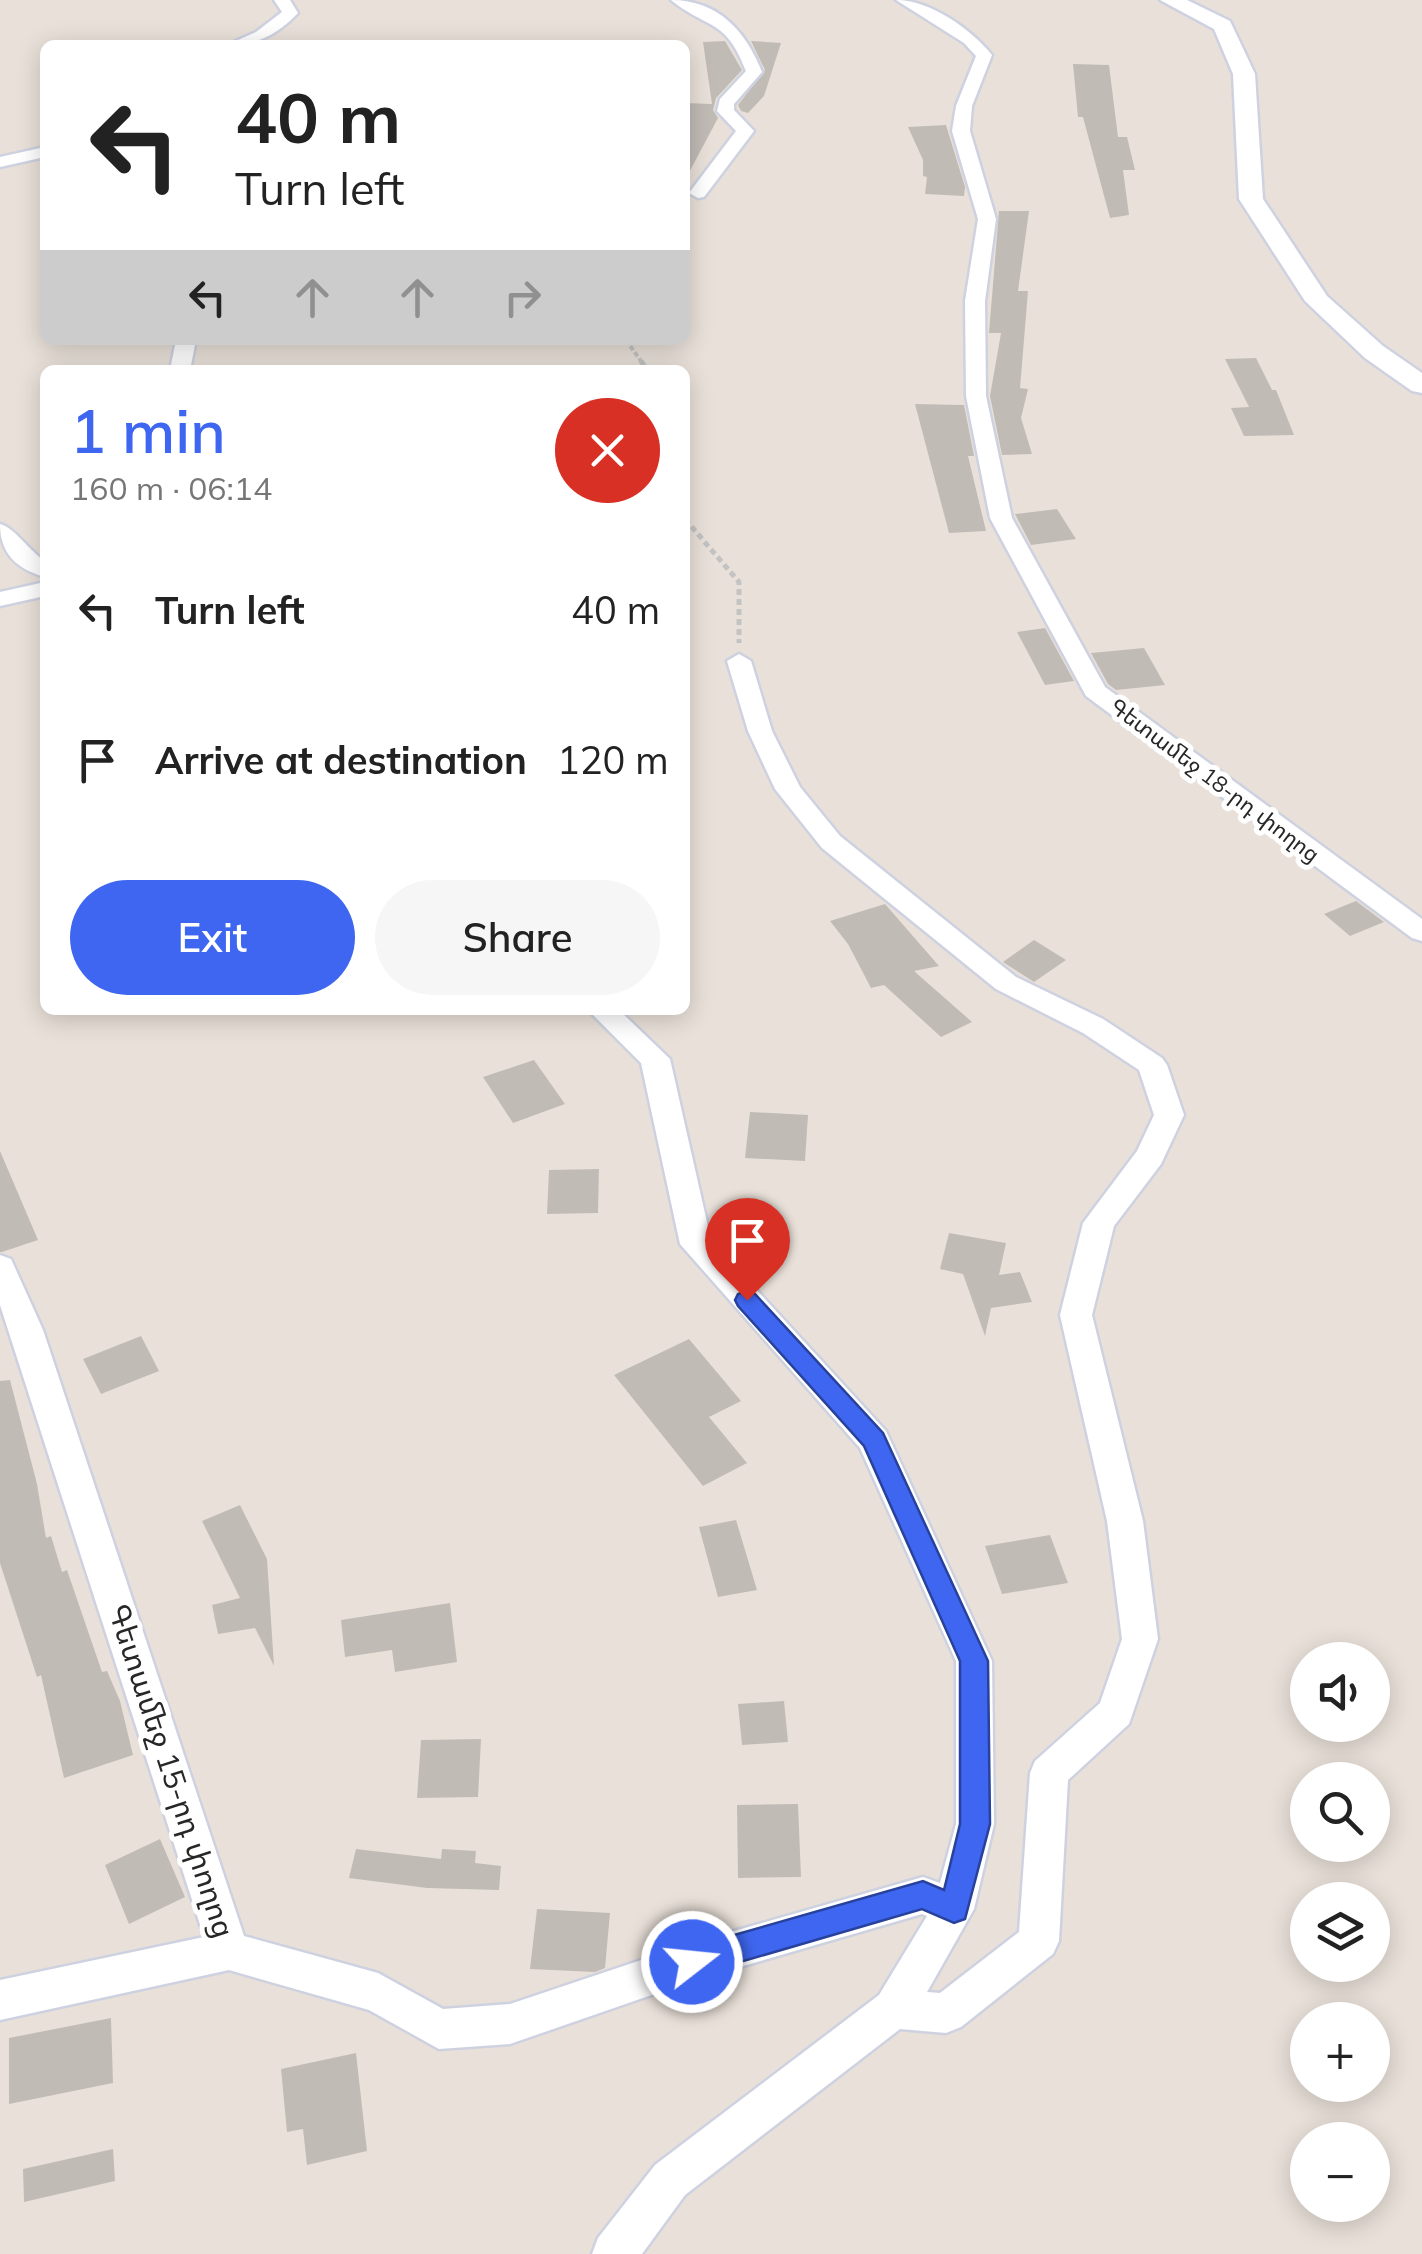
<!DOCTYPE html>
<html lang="en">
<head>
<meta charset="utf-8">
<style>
	:root { --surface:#fff; --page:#f6f6f6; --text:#222; --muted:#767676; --accent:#3e66f0 }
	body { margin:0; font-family:Mulish,"Noto Sans Armenian",sans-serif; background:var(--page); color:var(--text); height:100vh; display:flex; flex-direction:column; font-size:38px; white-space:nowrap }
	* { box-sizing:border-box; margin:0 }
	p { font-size:32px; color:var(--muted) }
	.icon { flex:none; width:55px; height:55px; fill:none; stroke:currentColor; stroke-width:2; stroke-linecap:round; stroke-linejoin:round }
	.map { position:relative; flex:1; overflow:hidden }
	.side { position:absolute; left:40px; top:365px; width:650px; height:650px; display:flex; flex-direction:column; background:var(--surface); border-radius:15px; box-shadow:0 5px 25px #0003 }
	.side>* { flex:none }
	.guide { position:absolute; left:40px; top:40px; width:650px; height:305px; border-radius:15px; box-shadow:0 5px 25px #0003; background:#fff; color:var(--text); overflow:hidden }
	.fabs { position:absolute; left:1290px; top:1642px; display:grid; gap:20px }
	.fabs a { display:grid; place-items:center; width:100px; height:100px; border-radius:50%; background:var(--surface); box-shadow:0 5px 25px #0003; font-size:50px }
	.pin { position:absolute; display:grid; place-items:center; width:85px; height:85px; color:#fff; margin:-102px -42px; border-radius:50% 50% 50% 0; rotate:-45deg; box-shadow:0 0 10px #0007 }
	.pin .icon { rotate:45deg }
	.me { position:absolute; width:110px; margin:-55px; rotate:74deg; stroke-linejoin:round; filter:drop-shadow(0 0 8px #0008) }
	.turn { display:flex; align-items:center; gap:35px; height:210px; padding:0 30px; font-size:45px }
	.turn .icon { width:130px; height:130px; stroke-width:2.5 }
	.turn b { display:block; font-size:70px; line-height:85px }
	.lanes { display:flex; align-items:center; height:95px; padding:0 30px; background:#0003; justify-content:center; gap:50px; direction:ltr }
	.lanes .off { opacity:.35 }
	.round { display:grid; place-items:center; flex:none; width:105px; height:105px; border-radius:52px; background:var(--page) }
	.headline { display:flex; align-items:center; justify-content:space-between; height:170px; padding:0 30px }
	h1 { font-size:60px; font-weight:600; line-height:75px; color:var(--accent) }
	.primary-button { display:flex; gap:20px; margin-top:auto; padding:20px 30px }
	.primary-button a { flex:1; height:115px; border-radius:60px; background:var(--accent); color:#fff; font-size:40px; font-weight:600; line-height:115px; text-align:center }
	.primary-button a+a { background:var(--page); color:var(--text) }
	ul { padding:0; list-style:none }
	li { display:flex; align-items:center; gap:30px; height:150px; padding:0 30px }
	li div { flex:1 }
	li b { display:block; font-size:38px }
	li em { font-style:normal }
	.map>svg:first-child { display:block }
	.building { fill:#c1bbb6 }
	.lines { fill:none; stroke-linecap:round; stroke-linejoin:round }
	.street-casing { stroke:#ced2e0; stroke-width:5 }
	.secondary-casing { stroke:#ced2e0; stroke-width:5 }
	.path-far1 { stroke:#c3c3c3; stroke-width:4; stroke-dasharray:5 2.5; stroke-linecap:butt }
	.path { stroke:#c3c3c3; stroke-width:5; stroke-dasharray:6 4; stroke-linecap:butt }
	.street { fill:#fff; fill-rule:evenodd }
	.secondary { fill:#fff; fill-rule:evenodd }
	.route { fill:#3e66f0; stroke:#28429c; stroke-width:2.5 }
	.labels { text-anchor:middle; stroke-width:10; stroke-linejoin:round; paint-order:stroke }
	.far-street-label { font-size:22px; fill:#272727; stroke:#fff }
	.near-street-label { font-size:30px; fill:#272727; stroke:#fff }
</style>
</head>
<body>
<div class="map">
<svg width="1422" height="2254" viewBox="0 0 1422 2254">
	<rect width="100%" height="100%" fill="#e9e1d9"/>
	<g class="building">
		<polygon points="725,41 742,70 716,98 713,110 718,118 685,180 685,103 712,104 703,42"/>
		<polygon points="751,41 781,43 764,96 748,113 741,111 738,105 765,70"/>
		<polygon points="1073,64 1109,65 1118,137 1127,137 1135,170 1123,170 1129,215 1110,218 1083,117 1078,117"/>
		<polygon points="946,125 965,187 964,196 925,194 927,177 923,176 923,160 908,127"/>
		<polygon points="999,211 1029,211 1018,291 1028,291 1020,388 1028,389 1021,418 1032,454 1002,455 990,396 1001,333 989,333"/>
		<polygon points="1256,358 1272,390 1276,390 1294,435 1244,436 1231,408 1249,407 1225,359"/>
		<polygon points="915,404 964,405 974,456 968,456 986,531 949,533"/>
		<polygon points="1057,509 1076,539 1031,545 1015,514"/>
		<polygon points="1045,628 1074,681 1045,685 1017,632"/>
		<polygon points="1144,648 1165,685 1116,690 1108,684 1091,653"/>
		<polygon points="1356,901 1384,922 1350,936 1324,914"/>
		<polygon points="885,904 939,966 914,971 972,1022 941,1037 884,985 871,988 848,944 830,921"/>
		<polygon points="1034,940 1066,960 1034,982 1003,962"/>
		<polygon points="534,1060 565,1104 513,1123 483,1077"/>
		<polygon points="750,1112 808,1115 805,1161 745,1158"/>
		<polygon points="0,1151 38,1240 2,1252 0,1252"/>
		<polygon points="599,1169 598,1213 547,1214 549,1170"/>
		<polygon points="949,1233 1006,1243 999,1275 1020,1272 1032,1302 991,1308 985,1336 963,1274 940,1269"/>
		<polygon points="141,1336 159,1371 101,1394 83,1359"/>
		<polygon points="689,1339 741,1401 709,1417 747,1463 703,1486 614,1375"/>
		<polygon points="10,1380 37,1484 46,1538 51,1536 62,1572 67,1570 102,1672 107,1671 120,1701 133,1755 64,1778 41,1675 37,1677 0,1563 0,1381"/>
		<polygon points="240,1505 267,1559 274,1666 255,1628 218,1634 212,1605 240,1598 202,1521"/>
		<polygon points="736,1520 757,1590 718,1597 699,1527"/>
		<polygon points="1050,1535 1068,1583 1002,1594 985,1546"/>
		<polygon points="450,1603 457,1662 395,1672 392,1650 345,1657 341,1620"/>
		<polygon points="784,1701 788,1742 742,1745 738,1704"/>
		<polygon points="481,1739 478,1797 417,1798 421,1740"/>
		<polygon points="798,1804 801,1877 738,1878 737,1805"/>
		<polygon points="160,1839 185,1897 129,1924 105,1865"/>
		<polygon points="356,1849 441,1859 442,1849 476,1851 475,1863 501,1866 499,1890 427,1888 349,1878"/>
		<polygon points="537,1909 610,1913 605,1968 595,1972 530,1969"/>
		<polygon points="111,2018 113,2083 9,2104 9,2038"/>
		<polygon points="356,2053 367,2151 307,2165 303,2129 287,2132 281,2069"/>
		<polygon points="113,2149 115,2181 24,2202 23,2169"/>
	</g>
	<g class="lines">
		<defs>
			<g id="street">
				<path d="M274,0H290L298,13C277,35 257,45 227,45L256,32L282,12Z"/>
				<path d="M671,0C718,0 746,31 762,72L734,104V110L754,131L704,197L698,198L689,193L736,131L717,111L720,99L746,71C725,17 708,30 671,0Z"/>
				<path d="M896,0C930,0 971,29 992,55L972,106L970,131L996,219L985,301L986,396L1012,518L1105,687L1422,919V941L1412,938L1086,696L990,518L966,396L965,301L978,219L952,131L956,106L976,56L964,43Z"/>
				<polygon points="45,147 45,157 0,167 0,157"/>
				<polygon points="176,340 196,340 190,370 170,370"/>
				<path d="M0,524C15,528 29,551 45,561V577C16,569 0,553 0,524Z"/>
				<polygon points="45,582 45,596 0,606 0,592"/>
				<polygon points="739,654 751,661 772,731 800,787 840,836 1016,977 1103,1019 1162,1058 1167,1065 1184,1115 1161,1164 1114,1226 1092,1315 1143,1521 1158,1639 1129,1724 1068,1780 1059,1941 1053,1954 961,2027 946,2033 900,2029 685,2195 642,2254 592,2254 598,2238 655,2165 879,1995 927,1916 922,1914 692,1981 510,2044 439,2049 369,2010 229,1970 0,2020 0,1980 204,1937 0,1305 0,1255 11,1259 43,1330 244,1936 378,1973 443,2009 510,2004 692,1943 923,1877 940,1883 956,1824 956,1661 860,1448 680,1244 641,1063 588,1010 619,1010 670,1059 711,1240 886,1431 992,1661 994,1824 974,1909 927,1992 940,1993 1019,1932 1030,1773 1035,1761 1100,1703 1122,1639 1107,1521 1060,1315 1083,1223 1137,1151 1154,1115 1139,1070 1083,1033 996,989 822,848 775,789 748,731 727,661"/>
			</g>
			<polygon id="secondary" points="1160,0 1187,0 1230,21 1255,74 1263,199 1327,296 1383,346 1422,373 1422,393 1412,391 1365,358 1305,301 1239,199 1233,74 1214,29"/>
		</defs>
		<use href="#street" class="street-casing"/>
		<use href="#secondary" class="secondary-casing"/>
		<polyline class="path-far1" points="626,340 643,364"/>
		<g class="path">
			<polyline points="641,361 647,370"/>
			<polyline points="685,519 739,582 739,643"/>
		</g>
		<use href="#street" class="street"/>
		<use href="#secondary" class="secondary"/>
	</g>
	<polygon class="route" points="747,1291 755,1294 883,1433 988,1661 990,1824 965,1919 954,1923 922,1909 692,1976 682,1972 677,1962 682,1951 692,1947 923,1881 944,1890 960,1824 960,1661 864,1446 738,1306 735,1300 738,1294"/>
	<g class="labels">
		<g class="far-street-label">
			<text transform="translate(1215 780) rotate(37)" y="8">Գետամեջ 18-րդ փողոց</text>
		</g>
		<g class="near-street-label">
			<text transform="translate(171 1771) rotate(72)" y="10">Գետամեջ 15-րդ փողոց</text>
		</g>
	</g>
</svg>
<div class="fabs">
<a><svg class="icon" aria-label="sound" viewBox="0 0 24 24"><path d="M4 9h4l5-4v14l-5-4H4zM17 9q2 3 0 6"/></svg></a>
<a><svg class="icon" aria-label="search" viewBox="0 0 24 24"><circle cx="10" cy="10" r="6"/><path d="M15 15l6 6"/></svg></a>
<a><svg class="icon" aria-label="layers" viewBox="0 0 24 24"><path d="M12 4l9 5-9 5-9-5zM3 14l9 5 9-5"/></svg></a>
<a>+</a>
<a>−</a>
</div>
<div class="pin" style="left:747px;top:1300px;background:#d93025"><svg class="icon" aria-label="arrive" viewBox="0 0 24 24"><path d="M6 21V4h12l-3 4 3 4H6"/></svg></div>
<svg class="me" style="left:692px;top:1962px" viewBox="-20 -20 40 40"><circle r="17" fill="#3e66f0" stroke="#fff" stroke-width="3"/><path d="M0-11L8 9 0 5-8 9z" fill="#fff"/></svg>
<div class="guide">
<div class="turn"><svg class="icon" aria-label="left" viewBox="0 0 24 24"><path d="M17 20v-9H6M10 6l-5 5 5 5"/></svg><div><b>40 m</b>Turn left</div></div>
<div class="lanes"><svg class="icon" aria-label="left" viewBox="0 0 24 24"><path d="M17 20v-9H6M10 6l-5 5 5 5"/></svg><svg class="icon off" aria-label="ahead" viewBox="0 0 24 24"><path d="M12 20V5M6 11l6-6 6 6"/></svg><svg class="icon off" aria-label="ahead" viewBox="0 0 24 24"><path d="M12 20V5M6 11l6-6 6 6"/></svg><svg class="icon off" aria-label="right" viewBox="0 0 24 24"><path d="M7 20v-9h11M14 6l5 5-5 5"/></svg></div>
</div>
<section class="side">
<div class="headline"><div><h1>1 min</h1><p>160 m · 06:14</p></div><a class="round" style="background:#d93025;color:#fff"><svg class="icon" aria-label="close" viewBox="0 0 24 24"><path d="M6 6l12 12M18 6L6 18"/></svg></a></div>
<ul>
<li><svg class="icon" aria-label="left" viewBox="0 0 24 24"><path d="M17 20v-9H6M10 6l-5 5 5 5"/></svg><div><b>Turn left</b></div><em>40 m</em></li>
<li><svg class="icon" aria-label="arrive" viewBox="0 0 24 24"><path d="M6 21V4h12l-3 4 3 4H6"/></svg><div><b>Arrive at destination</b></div><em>120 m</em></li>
</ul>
<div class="primary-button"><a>Exit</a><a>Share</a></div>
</section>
</div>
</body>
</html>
